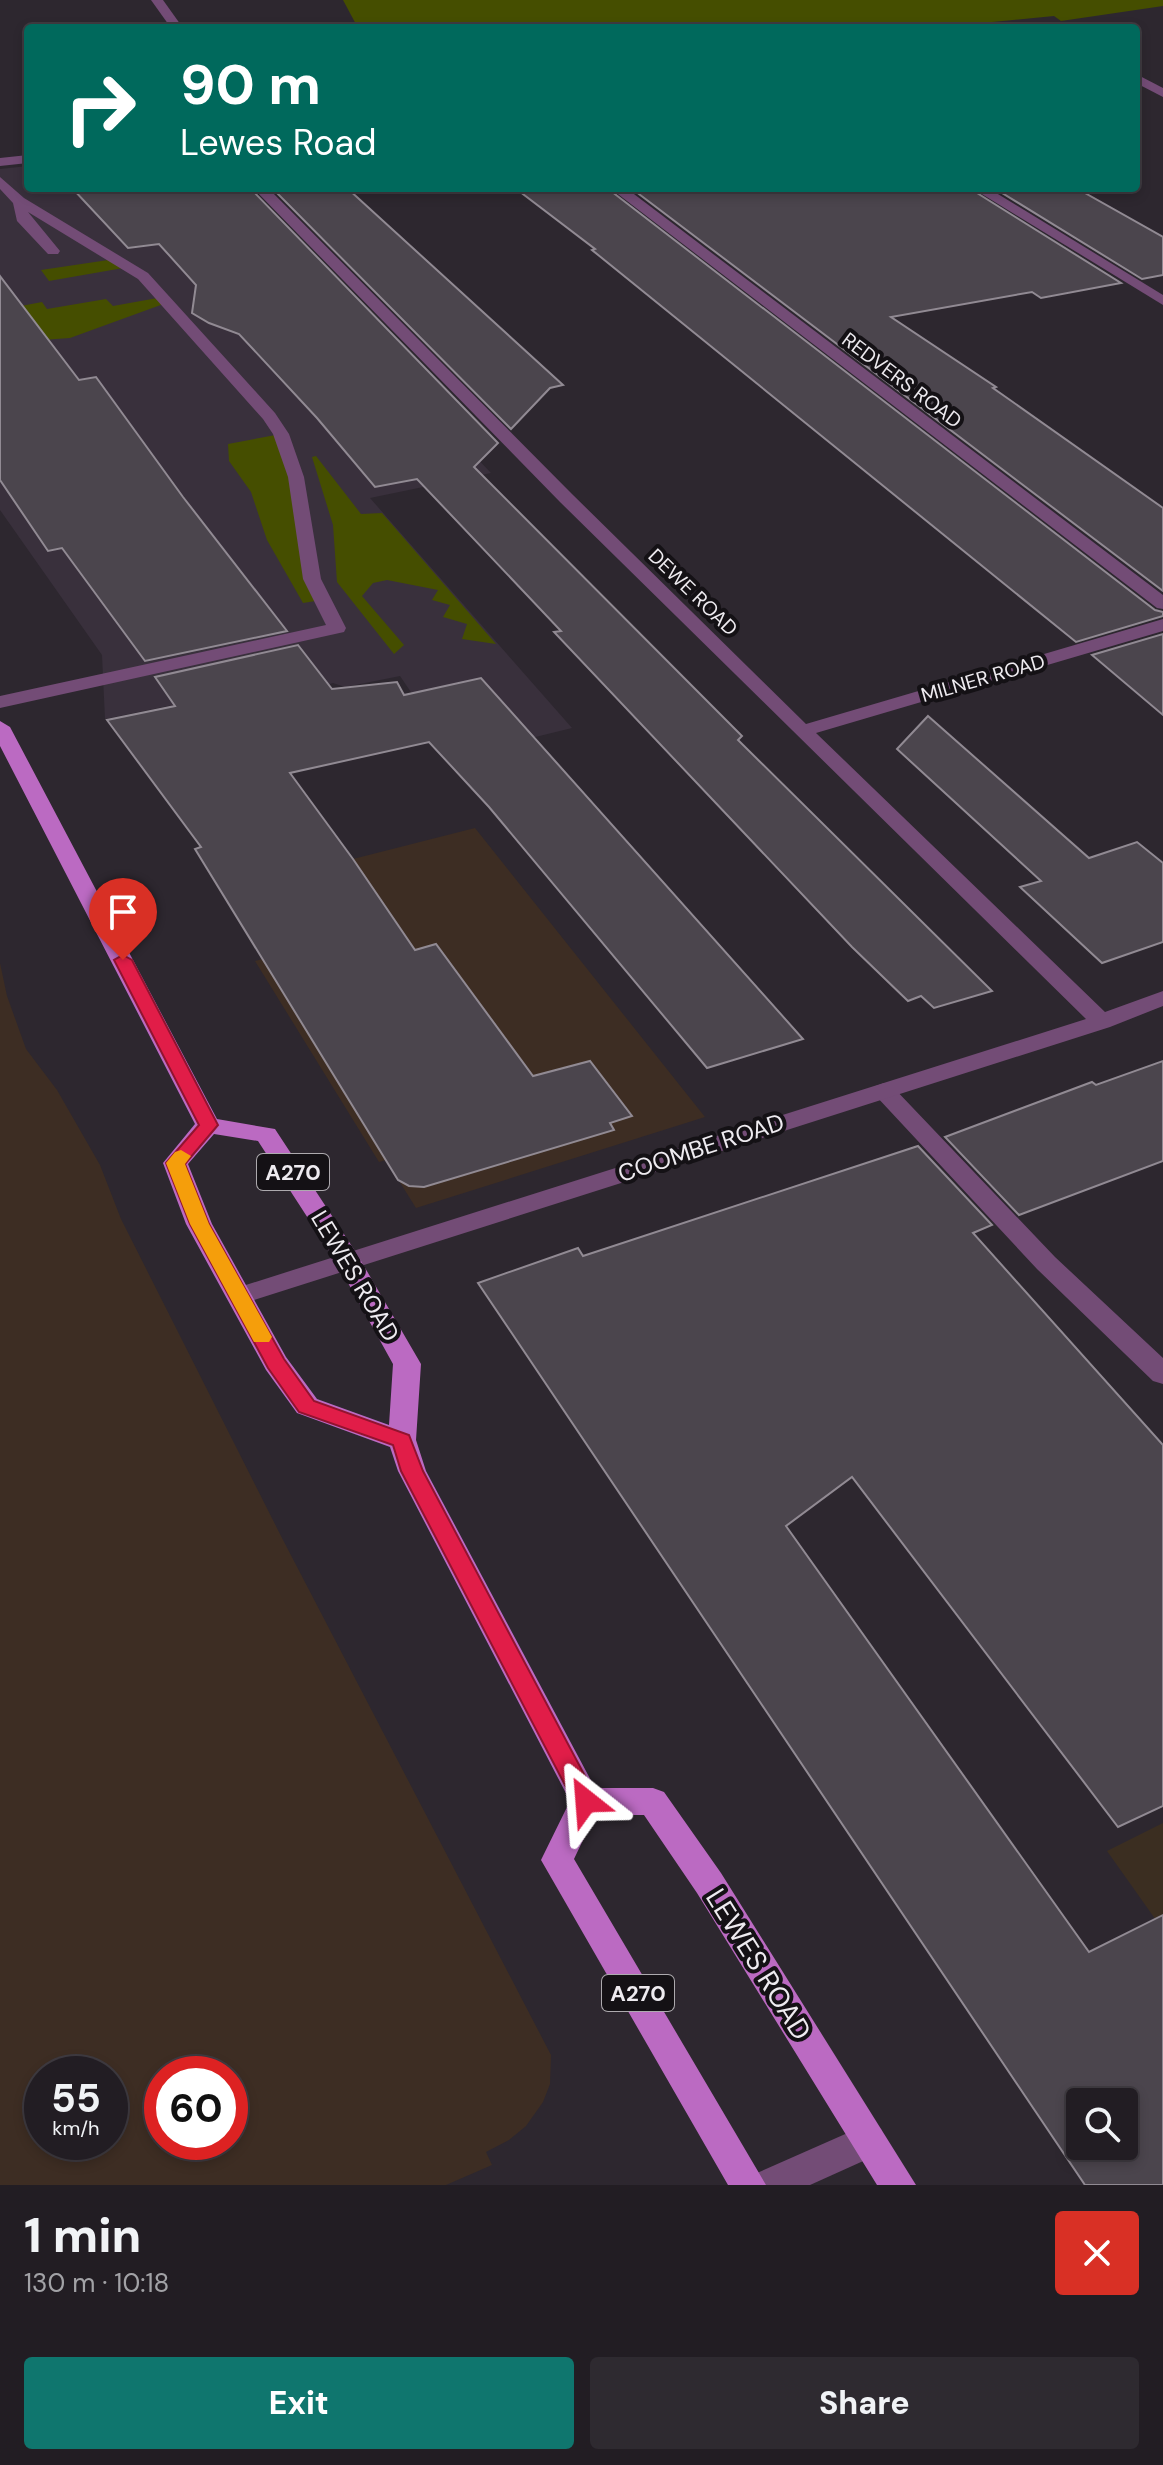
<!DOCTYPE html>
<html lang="en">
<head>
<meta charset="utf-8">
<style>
	:root { --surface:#221d23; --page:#2e2a30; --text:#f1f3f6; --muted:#a2a2a6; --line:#3f3b41; --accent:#0f766e }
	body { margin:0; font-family:"DM Sans",sans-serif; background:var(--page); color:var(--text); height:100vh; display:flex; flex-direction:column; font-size:30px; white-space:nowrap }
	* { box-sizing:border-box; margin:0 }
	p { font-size:26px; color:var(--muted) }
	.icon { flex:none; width:44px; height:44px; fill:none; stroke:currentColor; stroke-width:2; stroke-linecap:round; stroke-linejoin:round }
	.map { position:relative; height:2185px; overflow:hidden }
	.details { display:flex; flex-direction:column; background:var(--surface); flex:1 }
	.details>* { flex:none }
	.guide { position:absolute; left:24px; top:24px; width:1116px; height:168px; border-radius:8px; box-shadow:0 4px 12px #0003,0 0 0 2px var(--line); background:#00695c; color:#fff; overflow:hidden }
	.buttons { position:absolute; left:1066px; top:2088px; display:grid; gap:16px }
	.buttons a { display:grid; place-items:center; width:72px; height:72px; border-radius:8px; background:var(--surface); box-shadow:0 4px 12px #0003,0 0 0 2px var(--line); font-size:40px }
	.speed { position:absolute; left:24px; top:2056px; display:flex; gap:16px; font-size:40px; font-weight:700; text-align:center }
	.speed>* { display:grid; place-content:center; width:104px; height:104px; border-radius:50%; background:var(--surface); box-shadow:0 4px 12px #0003,0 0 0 2px var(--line); line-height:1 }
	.speed small { font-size:20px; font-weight:400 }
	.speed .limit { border:12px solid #d22; background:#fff; color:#111 }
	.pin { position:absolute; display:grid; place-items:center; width:68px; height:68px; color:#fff; margin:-82px -34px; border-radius:50% 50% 50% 0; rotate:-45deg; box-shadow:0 0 8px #0007 }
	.pin .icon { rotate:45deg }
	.me { position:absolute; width:88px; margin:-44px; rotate:332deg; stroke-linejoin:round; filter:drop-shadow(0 0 6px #0008) }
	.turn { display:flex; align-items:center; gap:28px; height:168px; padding:0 24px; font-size:36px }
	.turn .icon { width:104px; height:104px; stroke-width:2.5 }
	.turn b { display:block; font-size:56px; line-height:68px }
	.round { display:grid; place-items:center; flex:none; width:84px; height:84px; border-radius:8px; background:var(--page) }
	.summary { display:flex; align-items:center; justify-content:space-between; height:136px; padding:0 24px }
	h1 { font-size:48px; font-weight:800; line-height:60px }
	.primary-button { display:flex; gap:16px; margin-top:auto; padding:16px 24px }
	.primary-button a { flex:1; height:92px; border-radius:8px; background:var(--accent); color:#fff; font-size:32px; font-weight:800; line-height:92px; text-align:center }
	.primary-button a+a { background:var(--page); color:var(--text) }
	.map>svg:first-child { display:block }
	.commercial { fill:#3d2d23; fill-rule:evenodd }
	.industrial { fill:#3b2e21 }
	.built { fill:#39303c }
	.green { fill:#454e00 }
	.building { fill:#4b454d; stroke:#918a93; stroke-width:2; fill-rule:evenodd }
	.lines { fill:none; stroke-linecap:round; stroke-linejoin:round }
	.service { fill:#734c76; fill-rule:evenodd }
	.minor { fill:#734c76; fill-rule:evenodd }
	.primary { fill:#bb6ac2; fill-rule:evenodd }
	.route { fill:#e11d48; stroke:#92132f; stroke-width:2 }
	.slow { fill:#f59e0b }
	.labels { text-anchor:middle; stroke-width:8; stroke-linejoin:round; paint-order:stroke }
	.far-street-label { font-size:20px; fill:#eeebf0; stroke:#141115 }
	.shield { fill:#141115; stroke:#adaaae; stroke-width:2 }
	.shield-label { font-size:22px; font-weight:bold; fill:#eeebf0 }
	.street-label { font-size:24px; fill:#eeebf0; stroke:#141115 }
	.near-street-label { font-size:28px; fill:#eeebf0; stroke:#141115 }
</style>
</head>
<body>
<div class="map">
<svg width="1163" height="2185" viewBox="0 0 1163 2185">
	<rect width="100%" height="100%" fill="#2d272f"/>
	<g class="commercial">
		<polygon points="475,828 705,1117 416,1208 386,1160 379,1162 255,961 397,923 353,859"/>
		<path d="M0,963L7,996L26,1049L57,1090L100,1165L121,1219L282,1538L551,2055L550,2084L543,2102L526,2126L509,2140L486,2152L492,2165L446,2185H0ZM110,2074V2142H42V2074ZM162,2074H230V2142H162Z"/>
	</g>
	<polygon class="industrial" points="1163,1823 1163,1930 1107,1851"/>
	<polygon class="built" points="28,166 28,188 220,188 491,473 370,498 572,728 455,757 400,676 345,687 333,683 279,700 197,700 105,719 102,655 0,510 0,169"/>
	<g class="green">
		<polygon points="343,0 1163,0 1163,6 1061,21 1054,16 931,28 358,28"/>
		<polygon points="115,259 129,267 49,281 41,270"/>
		<polygon points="163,297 169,302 70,338 0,343 0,310 42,302 47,309 106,299 113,306"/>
		<polygon points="281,434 322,600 303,603 267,540 251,492 229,461 228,444"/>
		<polygon points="316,456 361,514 382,513 496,644 462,639 467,624 443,617 450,605 432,600 438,590 387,580 373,583 362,596 404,645 394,654 337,582 333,525 312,457"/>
	</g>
	<g class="building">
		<polygon points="72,188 250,188 498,443 474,467 742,736 738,740 992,991 934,1008 921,996 908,1001 852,947 554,632 561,631 417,479 375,487 317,418 239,334 209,323 192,313 196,285 159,244 128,248"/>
		<polygon points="272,188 347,188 563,385 550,388 511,429"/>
		<polygon points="515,188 607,188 1155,610 1163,612 1163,616 1076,642 592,250 595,249"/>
		<polygon points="631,188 969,188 1121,283 1041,298 1032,292 891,317 996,387 993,388 1163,508 1163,591"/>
		<polygon points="994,188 1076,188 1163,237 1163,275 1142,279"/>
		<polygon points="0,276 79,380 96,377 183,497 287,631 145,661 62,548 48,551 0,480"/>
		<polygon points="1163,634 1163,715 1092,655"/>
		<polygon points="298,645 332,689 397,682 404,695 481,678 803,1039 707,1068 489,807 429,742 290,773 353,859 415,950 436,944 533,1076 590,1061 632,1116 610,1123 614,1130 424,1187 409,1186 398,1180 195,849 201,847 107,720 175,706 155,677"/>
		<polygon points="928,716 1089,858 1137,842 1163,863 1163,942 1102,963 1020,887 1041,881 897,749"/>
		<polygon points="1163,1061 1163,1161 1019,1215 945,1137 1092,1082 1096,1085"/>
		<path d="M918,1146L992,1225L973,1233L1163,1445V1806L1118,1827L852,1477L786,1526L1089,1952L1163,1915V2185H1085L478,1283L578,1248L583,1256ZM1080,2102H1124V2146H1080Z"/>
	</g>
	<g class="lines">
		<g class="service">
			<polygon points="0,177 24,198 148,273 275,413 289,434 304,477 321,579 346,628 344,632 0,708 0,696 326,625 303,579 288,477 273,434 263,419 138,279 28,212 60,251 58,254 48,254 17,221 13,203 0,189"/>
			<polygon points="884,1083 892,1086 1055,1257 1163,1358 1163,1384 1153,1381 1037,1269 876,1096 872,1091 876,1086"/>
		</g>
		<g class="minor">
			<polygon points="151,0 163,0 183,28 171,28"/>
			<polygon points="1136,74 1163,88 1163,97 1136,83"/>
			<polygon points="28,155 28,163 0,166 0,158"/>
			<polygon points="253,188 268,188 572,494 806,724 1163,619 1163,631 816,733 1105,1012 1163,991 1163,1006 1110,1027 248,1302 239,1305 230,1302 226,1296 230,1290 1086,1019 560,502"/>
			<polygon points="610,188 626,188 1163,595 1163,609 1157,608"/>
			<polygon points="972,188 988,188 1163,295 1163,305"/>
			<polygon points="868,2124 881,2129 886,2141 881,2153 810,2185 752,2185 757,2173"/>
		</g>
		<path class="primary" d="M0,721L10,727L217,1119L275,1129L357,1254L421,1364L416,1440L426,1471L595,1788H653L664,1792L721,1873L916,2185H877L697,1893L644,1815H595L574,1859L766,2185H728L541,1860L570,1801L398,1471L390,1447L297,1413L266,1370L186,1224L163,1163L195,1124L0,746ZM214,1134L258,1141L337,1263L393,1364L389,1425L317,1399L286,1357L212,1224L188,1164Z"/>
	</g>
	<polygon class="route" points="123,955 132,960 218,1125 185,1164 209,1224 284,1359 314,1401 409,1435 423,1471 594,1793 598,1801 594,1808 586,1811 577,1808 401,1471 393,1445 299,1412 268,1368 190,1224 166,1163 199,1125 114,960"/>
	<polygon class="slow" points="181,1150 191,1156 185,1164 209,1224 272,1337 269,1342 254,1342 190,1224 166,1163 175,1152"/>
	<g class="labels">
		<g class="far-street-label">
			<text transform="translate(902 380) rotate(37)" y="7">REDVERS ROAD</text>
			<text transform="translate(693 592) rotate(44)" y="7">DEWE ROAD</text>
			<text transform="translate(983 678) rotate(-16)" y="7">MILNER ROAD</text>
		</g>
		<g class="shield">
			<rect x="257" y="1154" width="72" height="36" rx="6"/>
			<rect x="602" y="1975" width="72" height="36" rx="6"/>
		</g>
		<g class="shield-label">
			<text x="293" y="1180">A270</text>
			<text x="638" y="2001">A270</text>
		</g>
		<g class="street-label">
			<text transform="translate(701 1148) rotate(-18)" y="8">COOMBE ROAD</text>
			<text transform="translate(355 1276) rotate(59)" y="8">LEWES ROAD</text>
		</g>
		<g class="near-street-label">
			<text transform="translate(759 1964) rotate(58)" y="10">LEWES ROAD</text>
		</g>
	</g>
</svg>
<div class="buttons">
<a><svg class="icon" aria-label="search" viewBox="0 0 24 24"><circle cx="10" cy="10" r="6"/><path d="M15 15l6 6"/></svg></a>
</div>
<div class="speed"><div>55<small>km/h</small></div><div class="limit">60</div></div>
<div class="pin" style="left:123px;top:960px;background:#d93025"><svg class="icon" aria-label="arrive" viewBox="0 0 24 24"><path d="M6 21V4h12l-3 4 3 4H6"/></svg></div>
<svg class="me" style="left:586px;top:1801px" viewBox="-20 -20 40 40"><path d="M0-17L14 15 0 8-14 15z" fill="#e11d48" stroke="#fff" stroke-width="4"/></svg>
<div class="guide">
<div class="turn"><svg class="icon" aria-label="right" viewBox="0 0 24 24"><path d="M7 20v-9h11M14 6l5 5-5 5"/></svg><div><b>90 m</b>Lewes Road</div></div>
</div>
</div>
<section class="details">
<div class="summary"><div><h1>1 min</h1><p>130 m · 10:18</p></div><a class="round" style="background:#d93025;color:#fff"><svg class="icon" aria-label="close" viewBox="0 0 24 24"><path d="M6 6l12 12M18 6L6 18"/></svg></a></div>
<div class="primary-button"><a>Exit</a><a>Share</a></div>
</section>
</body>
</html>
